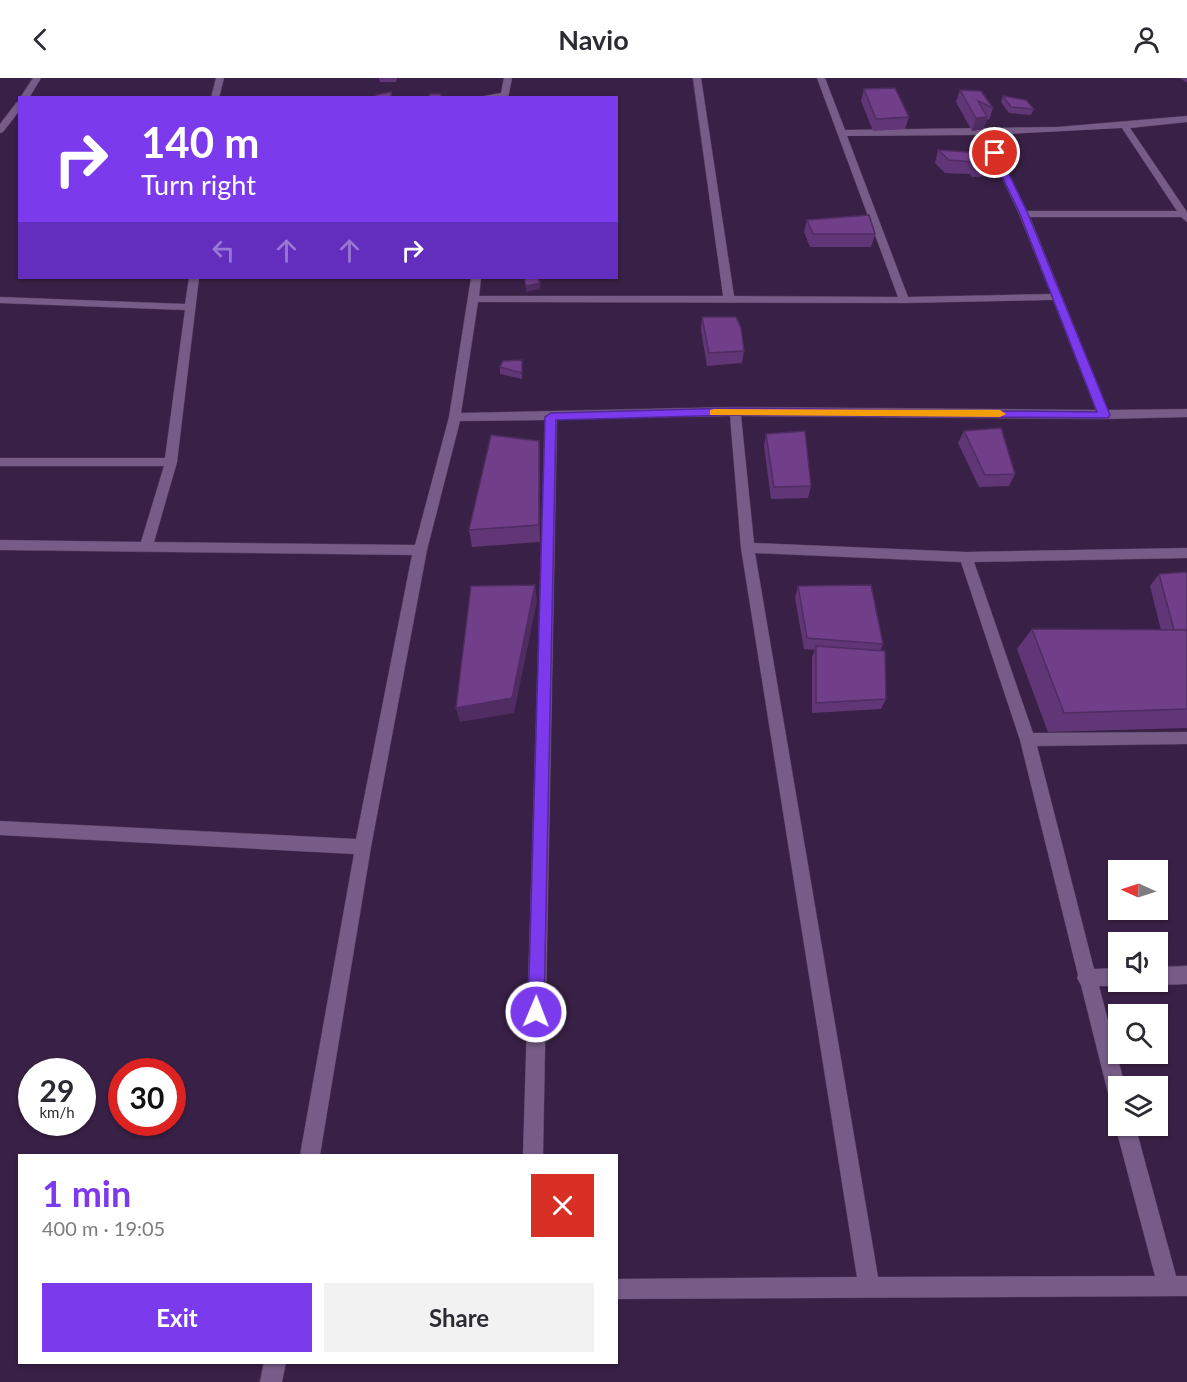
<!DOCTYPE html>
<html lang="en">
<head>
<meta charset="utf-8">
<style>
	:root { --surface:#fff; --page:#f2f2f3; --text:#2b2b33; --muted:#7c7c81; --accent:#7c3aed }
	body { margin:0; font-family:Lato,sans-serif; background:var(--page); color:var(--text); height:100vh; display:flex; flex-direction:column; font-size:22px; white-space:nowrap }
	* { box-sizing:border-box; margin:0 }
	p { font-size:20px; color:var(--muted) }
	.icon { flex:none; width:33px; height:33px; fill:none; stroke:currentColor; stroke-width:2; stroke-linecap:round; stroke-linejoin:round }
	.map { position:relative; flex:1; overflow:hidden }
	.side { position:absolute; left:18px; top:1076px; width:600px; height:210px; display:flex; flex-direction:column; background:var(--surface); border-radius:0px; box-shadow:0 2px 4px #0004 }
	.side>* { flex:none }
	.hud { position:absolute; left:18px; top:18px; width:600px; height:183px; border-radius:0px; box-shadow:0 2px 4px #0004; background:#7c3aed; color:#fff; overflow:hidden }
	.needle { width:39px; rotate:273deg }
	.tools { position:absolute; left:1108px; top:782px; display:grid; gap:12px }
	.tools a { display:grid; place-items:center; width:60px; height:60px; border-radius:0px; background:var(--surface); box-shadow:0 2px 4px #0004; font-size:30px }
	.speed { position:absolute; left:18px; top:980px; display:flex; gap:12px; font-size:30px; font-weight:700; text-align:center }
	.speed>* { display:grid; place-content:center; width:78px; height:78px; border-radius:50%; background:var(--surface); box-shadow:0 2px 4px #0004; line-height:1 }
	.speed small { font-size:15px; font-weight:400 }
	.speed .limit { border:9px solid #d22; background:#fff; color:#111 }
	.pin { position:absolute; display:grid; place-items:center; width:51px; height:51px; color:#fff; margin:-26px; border:3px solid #fff; border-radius:50%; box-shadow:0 2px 6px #0007 }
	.me { position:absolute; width:66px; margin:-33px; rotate:1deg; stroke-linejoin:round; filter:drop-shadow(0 0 4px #0008) }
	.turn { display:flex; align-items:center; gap:21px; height:126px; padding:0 24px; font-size:27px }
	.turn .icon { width:78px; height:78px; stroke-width:2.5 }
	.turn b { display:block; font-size:42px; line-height:51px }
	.lanes { display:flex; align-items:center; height:57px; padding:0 24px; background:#0003; justify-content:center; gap:30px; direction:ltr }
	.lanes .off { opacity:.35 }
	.round { display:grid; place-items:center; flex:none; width:63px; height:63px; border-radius:0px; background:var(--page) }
	.head { display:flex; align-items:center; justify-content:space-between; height:102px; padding:0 24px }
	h1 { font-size:36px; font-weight:700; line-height:45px; color:var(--accent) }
	.button { display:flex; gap:12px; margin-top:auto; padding:12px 24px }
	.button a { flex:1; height:69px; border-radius:0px; background:var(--accent); color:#fff; font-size:24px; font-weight:700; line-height:69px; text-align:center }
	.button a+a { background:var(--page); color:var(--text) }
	header { display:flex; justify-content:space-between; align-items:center; height:78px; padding:0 24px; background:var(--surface); font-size:27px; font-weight:700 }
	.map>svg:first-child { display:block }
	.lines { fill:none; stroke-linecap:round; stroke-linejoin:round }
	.minor-casing { stroke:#523c5d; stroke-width:1 }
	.minor { fill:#775c87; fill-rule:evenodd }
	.wall { fill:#613677 }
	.shaded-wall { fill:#4f2c61 }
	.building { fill:#713f8a; stroke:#4f2c61; stroke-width:1.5 }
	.route { fill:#7c3aed; stroke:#51269a; stroke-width:1.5 }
	.slow { fill:#f59e0b }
</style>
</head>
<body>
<header><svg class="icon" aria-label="back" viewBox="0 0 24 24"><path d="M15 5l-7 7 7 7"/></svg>Navio<svg class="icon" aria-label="person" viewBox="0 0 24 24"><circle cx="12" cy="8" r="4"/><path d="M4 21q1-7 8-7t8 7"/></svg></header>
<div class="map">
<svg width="1187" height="1304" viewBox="0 0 1187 1304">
	<rect width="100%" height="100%" fill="#392046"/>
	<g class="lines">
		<defs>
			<g id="minor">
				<polygon points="33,0 41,0 29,20 20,20"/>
				<polygon points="216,0 224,0 219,20 211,20"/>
				<polygon points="504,0 512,0 508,20 473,20 501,15"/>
				<path d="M693,0H701L734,218L898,219L817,0H825L845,52L1058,49L1187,38V44L1130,50L1187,134V144L1181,139H1030L1108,332L1187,331V339L1104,341L741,338L754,465L966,474L1187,470V480L974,484L1033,655L1187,654V666L1037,668L1094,891L1119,890V903H1126L1119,908H1099L1125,1008H1119V1032L1112,1030L1110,1023L1081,907L1077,900L1078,897L1020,662L961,484L755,475L878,1199L1155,1198L1115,1047L1119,1040V1047H1135L1176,1198H1187V1218L616,1221V1201L857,1199L741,470L730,338L557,341L543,1077H523L545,342L460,343L427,472L371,769L320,1077H300L354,776L0,757V743L356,761L412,477L0,472V462L141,464L164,388H0V380H165L185,232L0,225V219L185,226L189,200H199L177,384L154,464L415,467L449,339L471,200H481L479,218H723ZM1122,50L1177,133H1027L990,57ZM982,57L1019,136L1051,216L908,219L847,58ZM1053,222L1096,332L735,329L461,335L478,224L904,225Z"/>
				<polygon points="17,24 20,24 20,32 3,54 0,55 0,46"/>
				<polygon points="1187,888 1187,906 1158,907 1152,904 1158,903 1158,889"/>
				<polygon points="264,1284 286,1284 282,1304 260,1304"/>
			</g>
		</defs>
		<use href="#minor" class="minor-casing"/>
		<use href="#minor" class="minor"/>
	</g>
	<g class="wall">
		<polygon points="379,0 397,0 396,4 380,4"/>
		<polygon points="1180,0 1187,0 1187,5"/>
		<polygon points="864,11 909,39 905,51 873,53 861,23"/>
		<polygon points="960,12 993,30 989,42 987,41 983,51 972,53 956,24"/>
		<polygon points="1003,18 1034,31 1031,37 1009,35 1001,24"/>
		<polygon points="938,72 1000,86 996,98 972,99 970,96 945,95 935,85"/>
		<polygon points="807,142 875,156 871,169 810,169 804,154"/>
		<polygon points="702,239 744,273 742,285 707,288 701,252"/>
		<polygon points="522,288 522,301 500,296 500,289"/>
		<polygon points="964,353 1015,396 1009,408 979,409 958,365"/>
		<polygon points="766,356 811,408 808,420 771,421 764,368"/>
		<polygon points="540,381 540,464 472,469 469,452"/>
		<polygon points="1187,494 1187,650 1048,654 1017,571 1032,551 1161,552 1150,508 1159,496"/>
		<polygon points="798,508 883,566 880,573 886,621 881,631 812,635 812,579 815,572 804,571 795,520"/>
	</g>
	<g class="shaded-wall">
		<polygon points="987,39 983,51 972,53 976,40"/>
		<polygon points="540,205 540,211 526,214 526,208"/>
		<polygon points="539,363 540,381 540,464 539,447"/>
		<polygon points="535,507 537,523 514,635 460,644 456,630"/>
	</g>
	<g class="building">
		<polygon points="895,10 909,39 876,41 864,11"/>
		<polygon points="960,12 981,13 993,30 978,23 987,39 976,40"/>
		<polygon points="391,14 391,20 376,20 376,17"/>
		<polygon points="430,16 441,16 440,20 429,20"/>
		<polygon points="1003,18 1026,22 1034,31 1011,29"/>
		<polygon points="938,72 995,76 1000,86 976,87 974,84 949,82"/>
		<polygon points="869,137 875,156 813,156 807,142"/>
		<polygon points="524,200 538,200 540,205 526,208"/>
		<polygon points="702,239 736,239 741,250 744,273 709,275"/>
		<polygon points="522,282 522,295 500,289 503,283"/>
		<polygon points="1001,350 1015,396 985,397 964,353"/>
		<polygon points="805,353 811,408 774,409 766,356"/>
		<polygon points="491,357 539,363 539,447 469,452"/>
		<polygon points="1187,494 1187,552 1174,552 1159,496"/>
		<polygon points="535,507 512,620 456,630 471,508"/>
		<polygon points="871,507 883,566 807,560 798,508"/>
		<polygon points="1032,551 1187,552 1187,631 1064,635"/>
		<polygon points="816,568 885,573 886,621 816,625"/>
	</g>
	<polygon class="route" points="995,73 999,75 1028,136 1110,337 1108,340 735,337 556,342 544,934 542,940 536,942 530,940 528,934 545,339 551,335 735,330 1097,334 1020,136 991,75"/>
	<polygon class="slow" points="714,331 1000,332 1006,336 1000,339 710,337 710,332"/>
</svg>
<div class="tools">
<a><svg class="needle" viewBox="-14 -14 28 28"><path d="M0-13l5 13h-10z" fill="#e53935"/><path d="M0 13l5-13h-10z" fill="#7c7c81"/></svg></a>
<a><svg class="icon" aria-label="sound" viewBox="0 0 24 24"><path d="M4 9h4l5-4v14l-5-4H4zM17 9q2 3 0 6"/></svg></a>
<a><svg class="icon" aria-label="search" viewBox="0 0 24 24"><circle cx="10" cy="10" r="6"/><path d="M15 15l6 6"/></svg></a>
<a><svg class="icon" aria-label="layers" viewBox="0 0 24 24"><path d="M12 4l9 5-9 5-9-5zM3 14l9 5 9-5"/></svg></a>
</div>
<div class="speed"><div>29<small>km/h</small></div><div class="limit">30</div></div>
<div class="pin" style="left:995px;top:75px;background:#d93025"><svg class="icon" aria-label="arrive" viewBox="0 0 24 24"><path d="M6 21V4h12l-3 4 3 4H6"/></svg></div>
<svg class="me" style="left:536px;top:934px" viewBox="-20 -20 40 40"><circle r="17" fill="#7c3aed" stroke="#fff" stroke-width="3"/><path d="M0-11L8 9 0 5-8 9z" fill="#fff"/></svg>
<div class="hud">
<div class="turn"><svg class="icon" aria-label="right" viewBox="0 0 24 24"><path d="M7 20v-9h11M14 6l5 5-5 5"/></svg><div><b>140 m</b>Turn right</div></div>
<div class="lanes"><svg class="icon off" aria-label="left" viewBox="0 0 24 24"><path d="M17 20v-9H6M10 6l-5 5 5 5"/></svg><svg class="icon off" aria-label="ahead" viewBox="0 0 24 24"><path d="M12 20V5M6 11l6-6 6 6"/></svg><svg class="icon off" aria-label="ahead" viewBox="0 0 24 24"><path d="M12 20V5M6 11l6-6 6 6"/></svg><svg class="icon" aria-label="right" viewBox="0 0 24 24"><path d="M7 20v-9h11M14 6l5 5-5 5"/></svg></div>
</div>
<section class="side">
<div class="head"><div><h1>1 min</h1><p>400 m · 19:05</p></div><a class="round" style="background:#d93025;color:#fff"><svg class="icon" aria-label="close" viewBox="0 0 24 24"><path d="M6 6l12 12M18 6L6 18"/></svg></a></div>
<div class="button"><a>Exit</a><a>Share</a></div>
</section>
</div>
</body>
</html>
